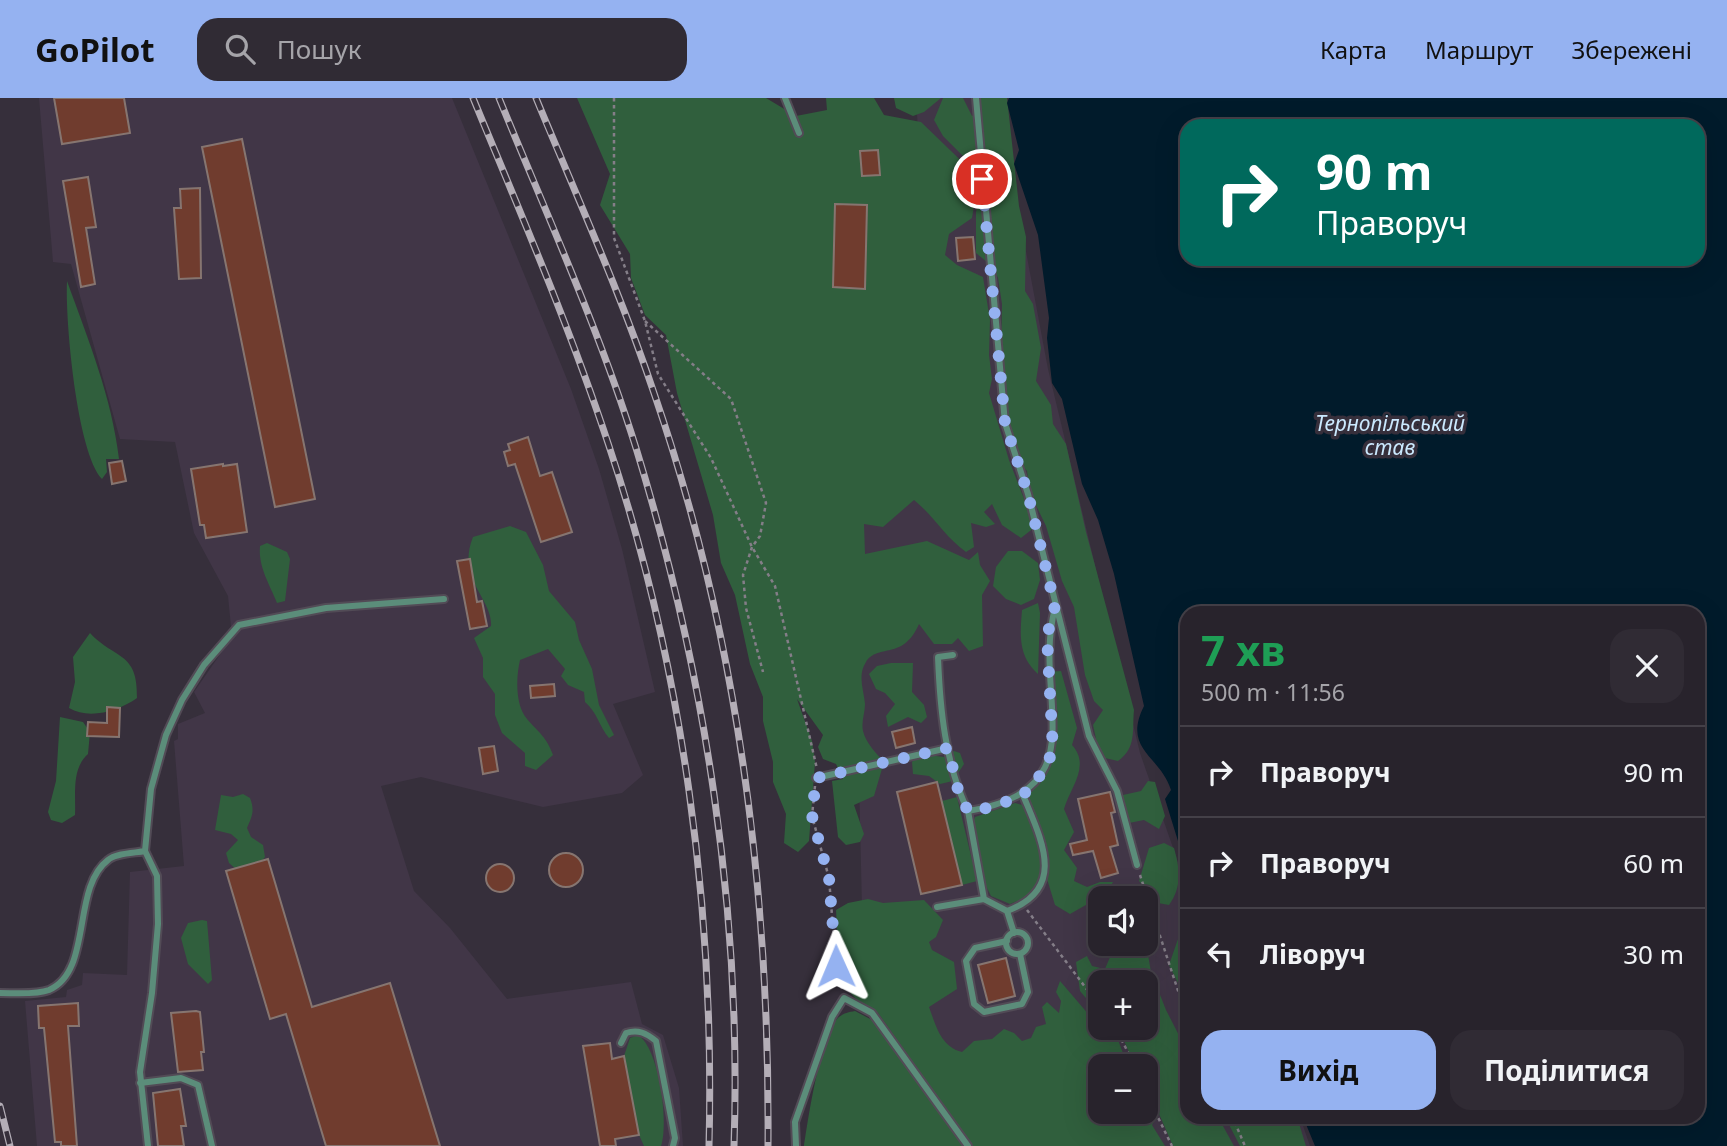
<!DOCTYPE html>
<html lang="uk">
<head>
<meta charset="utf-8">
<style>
	:root { --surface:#28232c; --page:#302b34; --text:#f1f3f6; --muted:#a5a4a9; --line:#444048; --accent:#95b2f1 }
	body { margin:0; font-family:"Noto Sans",sans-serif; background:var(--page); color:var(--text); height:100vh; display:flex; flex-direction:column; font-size:26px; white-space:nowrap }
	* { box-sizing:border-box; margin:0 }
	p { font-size:23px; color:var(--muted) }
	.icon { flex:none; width:38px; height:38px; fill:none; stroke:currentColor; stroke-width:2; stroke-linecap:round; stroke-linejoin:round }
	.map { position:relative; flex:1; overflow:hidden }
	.side { position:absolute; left:1180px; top:508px; width:525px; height:518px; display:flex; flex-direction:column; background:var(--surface); border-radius:21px; box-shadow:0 7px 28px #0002,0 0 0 2px var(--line) }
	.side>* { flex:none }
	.top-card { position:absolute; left:1180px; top:21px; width:525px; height:147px; border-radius:21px; box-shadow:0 7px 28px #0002,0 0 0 2px var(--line); background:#00695c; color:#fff; overflow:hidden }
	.fabs { position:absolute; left:1088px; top:788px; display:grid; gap:14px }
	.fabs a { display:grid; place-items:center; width:70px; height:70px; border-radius:14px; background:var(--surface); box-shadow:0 7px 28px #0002,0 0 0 2px var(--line); font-size:35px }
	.pin { position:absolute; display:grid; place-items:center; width:60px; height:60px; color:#fff; margin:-30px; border:4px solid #fff; border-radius:50%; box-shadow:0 2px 7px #0007 }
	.me { position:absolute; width:77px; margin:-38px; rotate:359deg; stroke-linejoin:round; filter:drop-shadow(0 0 5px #0008) }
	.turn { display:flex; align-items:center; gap:24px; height:147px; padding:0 21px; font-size:32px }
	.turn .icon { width:91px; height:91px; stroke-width:2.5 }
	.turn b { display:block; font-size:49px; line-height:60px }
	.round { display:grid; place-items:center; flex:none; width:74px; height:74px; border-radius:21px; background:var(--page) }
	.head { display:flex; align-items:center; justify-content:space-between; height:119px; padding:0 21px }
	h1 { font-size:42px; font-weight:700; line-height:52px; color:#1e9e55 }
	.action { display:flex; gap:14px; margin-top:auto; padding:14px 21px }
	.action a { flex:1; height:80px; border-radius:21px; background:var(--accent); color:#111; font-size:28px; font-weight:700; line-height:80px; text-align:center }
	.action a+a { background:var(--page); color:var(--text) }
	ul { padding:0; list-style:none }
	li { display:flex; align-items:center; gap:21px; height:91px; padding:0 21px; border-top:2px solid var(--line) }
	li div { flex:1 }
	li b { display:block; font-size:26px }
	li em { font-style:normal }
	header { display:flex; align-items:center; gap:42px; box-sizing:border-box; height:98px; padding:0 35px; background:var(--accent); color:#111 }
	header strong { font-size:33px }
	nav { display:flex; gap:38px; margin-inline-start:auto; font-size:24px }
	.search { width:490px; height:63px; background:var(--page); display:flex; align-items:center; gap:18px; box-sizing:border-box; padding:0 24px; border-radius:21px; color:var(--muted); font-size:26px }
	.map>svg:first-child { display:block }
	.built { fill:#413647; fill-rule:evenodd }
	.green { fill:#305f3d }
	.water { fill:#011b2b; fill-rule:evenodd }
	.building { fill:#703c2e; stroke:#867570; stroke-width:2 }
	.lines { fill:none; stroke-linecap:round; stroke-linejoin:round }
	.lane-casing { stroke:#524b56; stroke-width:10 }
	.path { stroke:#847e88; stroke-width:2.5; stroke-dasharray:3.5 3.5; stroke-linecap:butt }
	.lane { stroke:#5b8d7a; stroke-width:6 }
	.rail-casing { stroke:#b4aeb7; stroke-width:7 }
	.rail { stroke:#362f3b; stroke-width:4.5; stroke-dasharray:13; stroke-linecap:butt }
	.route { stroke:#95b2f1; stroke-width:12; stroke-dasharray:0 21.6 }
	.labels { text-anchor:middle; stroke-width:7; stroke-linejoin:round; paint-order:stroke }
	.water-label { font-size:21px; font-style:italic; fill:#cbe9fe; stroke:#362f3b }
</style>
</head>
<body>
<header>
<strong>GoPilot</strong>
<div class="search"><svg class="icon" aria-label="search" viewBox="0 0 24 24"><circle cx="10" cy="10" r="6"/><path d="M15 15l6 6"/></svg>Пошук</div>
<nav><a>Карта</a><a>Маршрут</a><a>Збережені</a></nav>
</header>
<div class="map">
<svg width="1727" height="1048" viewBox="0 0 1727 1048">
	<rect width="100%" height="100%" fill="#362f3b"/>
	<g class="built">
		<polygon points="39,0 452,0 571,291 599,371 622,451 655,594 613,606 643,677 622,695 543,709 421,679 381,688 414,793 450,830 507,901 631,884 642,926 663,937 679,990 683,1048 37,1048 25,903 66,899 67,892 82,887 83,875 127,877 130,774 184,768 174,643 178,641 178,626 205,615 194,594 232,539 228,498 194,435 175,344 120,341 71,166 53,164"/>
		<path d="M916,0H1005L1010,68L1048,271L1140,655L1186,787V1018L1300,1019L1310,1048H999L863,855L856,547L776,238L929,205ZM1101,800H1146V845H1101ZM1101,884H1146V929H1101ZM1101,968H1146V1013H1101Z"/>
	</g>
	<g class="green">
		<path d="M577,0H766L796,18L827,12L826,0H874L884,17L921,24L979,80L972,120L949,136L945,157L957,167L983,179L990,222L989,257L992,281L989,295L1009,362L1035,429L1021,440L1002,427L992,406L984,414L995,426L986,429L971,425L974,449L966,454C945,439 934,418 914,402L883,429L864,426L865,456L927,443L969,462L978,454L980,467L990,483L982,497L983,548L969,553L958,540L952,546H934L919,526C903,563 878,545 866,564C857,578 864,592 865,606C865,615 861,624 863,633C866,645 876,655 884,664L874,698L854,707L864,736L860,744L846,747L838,739L832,683L843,681L836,666L823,661L818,649L823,637L797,601L812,643L815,664L809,743L798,754L784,745L786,716L773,684V664L763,623V599L750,566L735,497L721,465L713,417L677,295L666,237L645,217L631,180L630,156L600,107L610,76Z"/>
		<polygon points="894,0 941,0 924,14 913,18 896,10"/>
		<path d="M943,0H963L972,18L980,12L979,0H1007L1019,108L1026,139L1025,193L1033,206L1041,250L1036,283L1051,307L1053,326L1066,346L1086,434L1134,612C1132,631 1137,650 1118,663L1105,660L1098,650L1093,627L1103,612L1094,603L1085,577L1074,509L1062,483L1046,428L1030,395L1027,373L1014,358L1008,329L1000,310L1002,206L998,180L993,169L976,155V114L984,79L943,38L934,22Z"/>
		<path d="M67,183C88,241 112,300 119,361H106L107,374L102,381C77,355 65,222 67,183Z"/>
		<path d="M510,428L526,434L543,467L549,493L575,524L579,542L592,571L599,607L614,637L609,640C599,628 597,614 585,604L584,594L568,587L561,578L565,571L548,551L520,562C516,579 515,607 527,621C539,635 546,638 553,657L536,672L525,668V655L502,635L495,617V596L483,579V560L474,540L491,528C493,501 456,481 473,439Z"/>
		<path d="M267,445L287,454L290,461L285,503L277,505C270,487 258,469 260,448Z"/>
		<polygon points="1008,453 1022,453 1038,465 1040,482 1034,501 1021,507 1006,501 993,488 996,469"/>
		<path d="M1038,505L1040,515L1038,576C1018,558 1020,537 1022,512Z"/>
		<path d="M90,535C115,562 138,553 137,600C119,613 89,622 69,610L75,584L73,559Z"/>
		<polygon points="891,565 913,565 912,594 924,607 927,619 921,625 908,619 888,629 886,618 895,606 885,595 876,591 869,576 877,568"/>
		<path d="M1061,573L1077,630L1072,647C1091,668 1070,690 1064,711L1074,734L1064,752L1077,770L1074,783L1087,789L1100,784H1113L1107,795L1070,816L1055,807L1043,768C1038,791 1032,798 1010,806L991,798L986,788L972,727L975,719L1015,705L1022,707L1049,668L1047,648L1058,614L1047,598L1048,574Z"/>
		<path d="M60,619L83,624L90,634L88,656C71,671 76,697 75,717L62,725L51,722L48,714L56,683Z"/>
		<polygon points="954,653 960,655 964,666 953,683 940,686 929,678 913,676 912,664 920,656 944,659"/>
		<polygon points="1148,683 1155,684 1165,718 1159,731 1144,722 1129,725 1119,711 1123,697 1141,693"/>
		<path d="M243,696L250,700C255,713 252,718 247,730L251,739L263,747L265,759L257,769L237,772L229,765L226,755L238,742L231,736L215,732L221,697L233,699Z"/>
		<polygon points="957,699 977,783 962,787 942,703"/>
		<path d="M1164,745L1174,750C1180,771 1182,789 1169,807L1158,805L1139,783L1149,750Z"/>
		<path d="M868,801L883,805L924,802L943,822L936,839L929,844L932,852L954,864L957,891L929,909C936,928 941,949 962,954L974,943L992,941L1004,931L1014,935L1022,943L1031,940L1036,929L1046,926L1042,909L1047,904L1059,915L1061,903L1056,894L1060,883L1090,918L1118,942L1128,968H1101V1013H1146V1003L1156,1020L1152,1027L1165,1048H973L878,915C871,909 861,906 855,900C834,879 838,839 836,812L848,805Z"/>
		<polygon points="202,822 207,823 212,882 208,886 188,866 181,840 188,825"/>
		<polygon points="1186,836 1186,921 1178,885 1169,867 1178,841"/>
		<polygon points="1116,845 1141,845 1147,851 1151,874 1166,912 1186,951 1186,1018 1218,1019 1234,1048 1173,1048 1146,986 1146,968 1135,968 1122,938 1113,929 1146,929 1146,884 1101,884 1101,918 1080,893 1076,864 1087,858 1092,868 1105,871"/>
		<path d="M855,913L874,923L963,1048H804C808,1022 821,934 839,919C844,915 849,914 855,913Z"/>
		<path d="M638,937C659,950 669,1025 661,1048H644L639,1037L624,958L630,940Z"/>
		<polygon points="1225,1019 1297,1019 1306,1048 1240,1048"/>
	</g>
	<path class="water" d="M1009,0H1727V1048H1315L1303,1019L1698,1018V514H1186V769L1165,701L1171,692C1160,657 1122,652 1144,608L1114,476L1098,422L1082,386L1062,301L1052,285L1047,240L1049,220L1038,137L1014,66L1019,52L1007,5ZM1186,28H1698V161H1186Z"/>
	<g class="building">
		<polygon points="54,0 124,0 130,35 62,46"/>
		<polygon points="242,41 315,401 275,409 202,49"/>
		<polygon points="878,52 880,77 862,78 860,53"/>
		<polygon points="88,79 96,129 86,130 95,186 81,189 63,83"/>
		<polygon points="200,90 201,180 179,181 174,110 181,110 180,91"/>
		<polygon points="835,106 867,107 865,191 833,189"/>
		<polygon points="973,139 975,161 958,163 956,140"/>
		<polygon points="528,339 540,378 552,374 572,434 541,444 515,366 508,368 504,354 510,352 508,346"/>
		<polygon points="122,363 126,383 112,386 109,365"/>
		<polygon points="223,366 223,368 237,366 247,434 206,440 204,427 200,427 191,371"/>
		<polygon points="470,461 477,504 482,503 487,528 470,531 457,463"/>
		<polygon points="554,586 555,598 531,600 530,588"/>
		<polygon points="107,609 120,610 119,639 87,638 88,624 107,625"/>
		<polygon points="912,629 915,645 896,650 892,634"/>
		<polygon points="494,648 498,673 483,676 479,650"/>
		<polygon points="937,684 962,787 921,796 897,694"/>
		<polygon points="1110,694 1115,714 1111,715 1118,747 1110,749 1118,775 1101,780 1093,753 1073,757 1070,746 1087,742 1078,701"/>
		<circle cx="566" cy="772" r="17"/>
		<polygon points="268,761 312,909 390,885 440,1048 326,1048 286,916 270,921 226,773"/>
		<circle cx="500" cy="780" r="14"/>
		<polygon points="1006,860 1015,898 988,905 978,867"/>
		<polygon points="78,905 79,928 68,928 77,1048 61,1048 61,1044 55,1044 44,930 39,930 38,908"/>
		<polygon points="196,913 200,914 204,954 201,954 203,972 178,974 171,915"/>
		<polygon points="610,945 612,961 624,958 639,1037 615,1041 616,1048 600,1048 583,948"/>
		<polygon points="180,991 186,1028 181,1028 184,1048 158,1048 153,995"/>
	</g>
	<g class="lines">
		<defs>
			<g id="lane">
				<polyline points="785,0 799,35"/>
				<polyline points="976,0 1005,325 1028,396 1089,638 1117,693 1137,767"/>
				<path d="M953,557L938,559C940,610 945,666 968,713"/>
				<polyline points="816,680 948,650"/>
				<polyline points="145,753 157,778 158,826 152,895 140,974 148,1048"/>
				<polyline points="937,809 984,801"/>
				<path d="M1007,813C1068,791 1041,741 1023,697"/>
				<circle cx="1017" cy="845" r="11"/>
				<path d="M1014,835L1007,813L984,801L968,713C1101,691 1031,600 1055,510"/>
				<polyline points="1007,843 975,850 966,863 974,906 984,914 1022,906 1028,894 1020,856"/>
				<path d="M0,895C14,895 36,897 49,892C93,873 71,790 108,762C116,755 135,755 145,753L151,691L166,637L182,602L204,567L239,527L326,510L444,501"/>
				<path d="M621,945L626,935C638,931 646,935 656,943L675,1040L673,1048"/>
				<polyline points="140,985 181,980 198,987 212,1048"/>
				<polyline points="796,1048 795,1024 832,919 844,900 872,915 968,1048"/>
			</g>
		</defs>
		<use href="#lane" class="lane-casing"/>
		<g class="path">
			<polyline points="614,0 614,140 645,223 658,276 711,360 752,449 775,488 817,671"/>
			<polyline points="645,223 731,301 766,405 760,438 752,449 743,477 746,510 763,574"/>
			<polyline points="815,688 812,718 829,780 836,868 842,891"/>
			<polyline points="1140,777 1186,917"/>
			<polyline points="1027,812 1101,910"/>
			<polyline points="1115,929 1135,968"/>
			<polyline points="1146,995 1172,1048"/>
			<polyline points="1232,1018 1245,1048"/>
		</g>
		<use href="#lane" class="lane"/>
		<defs>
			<g id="rail">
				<path d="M473,0C520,114 569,227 608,345C683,569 715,812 709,1048"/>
				<path d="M499,0C546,115 599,231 636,350C705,574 742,814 734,1048"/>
				<path d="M536,0C577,99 621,196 655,298C738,540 770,793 768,1048"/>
				<polyline points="0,1008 10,1048"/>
			</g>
		</defs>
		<use href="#rail" class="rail-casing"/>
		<use href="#rail" class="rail"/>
	</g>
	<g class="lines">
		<polyline class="route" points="836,868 829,780 812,718 816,680 948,650 959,696 968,713 993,709 1023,697 1042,675 1053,653 1047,538 1055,508 1028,396 1005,325 982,81"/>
	</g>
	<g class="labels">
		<g class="water-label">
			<text x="1390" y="333">Тернопільський<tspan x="1390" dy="24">став</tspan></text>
		</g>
	</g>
</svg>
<div class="fabs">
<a><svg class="icon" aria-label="sound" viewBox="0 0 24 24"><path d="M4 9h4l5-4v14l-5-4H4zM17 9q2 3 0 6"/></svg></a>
<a>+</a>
<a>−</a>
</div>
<div class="pin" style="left:982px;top:81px;background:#d93025"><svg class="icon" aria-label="arrive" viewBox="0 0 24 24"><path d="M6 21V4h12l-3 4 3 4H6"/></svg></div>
<svg class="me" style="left:836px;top:868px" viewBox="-20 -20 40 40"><path d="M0-17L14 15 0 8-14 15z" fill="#95b2f1" stroke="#fff" stroke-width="4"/></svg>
<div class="top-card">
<div class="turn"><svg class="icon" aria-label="right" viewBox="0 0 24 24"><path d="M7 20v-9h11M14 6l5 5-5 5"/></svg><div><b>90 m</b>Праворуч</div></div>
</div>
<section class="side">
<div class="head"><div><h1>7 хв</h1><p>500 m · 11:56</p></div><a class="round"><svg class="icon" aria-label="close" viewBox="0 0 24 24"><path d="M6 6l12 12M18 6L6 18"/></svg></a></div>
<ul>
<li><svg class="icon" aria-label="right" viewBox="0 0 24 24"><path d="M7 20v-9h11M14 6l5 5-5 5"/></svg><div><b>Праворуч</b></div><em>90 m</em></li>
<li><svg class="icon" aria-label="right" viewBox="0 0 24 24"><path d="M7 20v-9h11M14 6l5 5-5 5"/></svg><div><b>Праворуч</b></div><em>60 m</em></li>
<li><svg class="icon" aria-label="left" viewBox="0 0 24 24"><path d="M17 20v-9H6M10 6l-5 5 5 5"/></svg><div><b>Ліворуч</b></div><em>30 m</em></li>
</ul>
<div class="action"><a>Вихід</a><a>Поділитися</a></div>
</section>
</div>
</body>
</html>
